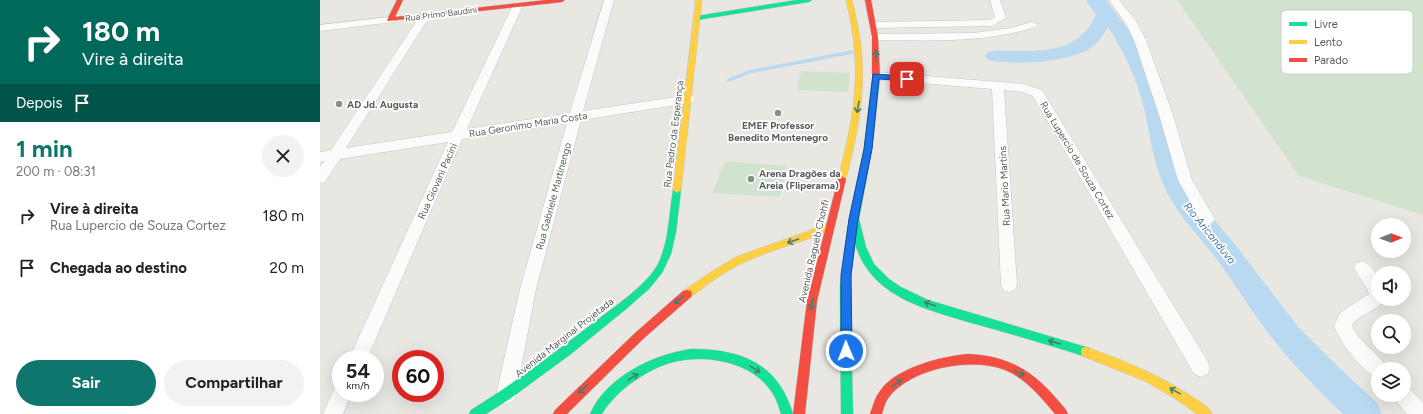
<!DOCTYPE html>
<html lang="pt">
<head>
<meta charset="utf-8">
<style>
	:root { --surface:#fff; --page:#f2f2f2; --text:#222; --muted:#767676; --accent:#0f766e }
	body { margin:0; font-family:Figtree,sans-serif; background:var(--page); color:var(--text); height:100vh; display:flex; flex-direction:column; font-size:15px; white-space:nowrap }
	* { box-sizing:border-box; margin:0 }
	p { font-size:13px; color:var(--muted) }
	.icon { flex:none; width:22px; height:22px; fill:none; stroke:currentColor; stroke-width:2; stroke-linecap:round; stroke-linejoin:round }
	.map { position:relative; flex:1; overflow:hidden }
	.sheet { display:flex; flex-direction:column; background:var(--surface); width:320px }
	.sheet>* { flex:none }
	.banner { background:#00695c; color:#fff; overflow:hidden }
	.needle { width:26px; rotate:89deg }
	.fabs { position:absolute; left:1051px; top:218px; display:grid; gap:8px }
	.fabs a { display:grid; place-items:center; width:40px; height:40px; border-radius:50%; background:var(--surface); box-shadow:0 4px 16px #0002; font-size:20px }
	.speed { position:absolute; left:12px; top:350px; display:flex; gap:8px; font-size:20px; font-weight:700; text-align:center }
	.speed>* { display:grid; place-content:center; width:52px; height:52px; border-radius:50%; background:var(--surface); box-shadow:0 4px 16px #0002; line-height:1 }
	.speed small { font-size:10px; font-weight:400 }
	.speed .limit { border:6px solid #d22; background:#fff; color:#111 }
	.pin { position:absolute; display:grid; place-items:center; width:34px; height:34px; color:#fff; margin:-17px; border-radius:8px; box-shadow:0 2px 6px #0006 }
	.me { position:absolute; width:44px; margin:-22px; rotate:359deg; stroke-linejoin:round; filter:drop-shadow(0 0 3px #0008) }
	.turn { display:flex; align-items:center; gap:14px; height:84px; padding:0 16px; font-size:18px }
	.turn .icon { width:52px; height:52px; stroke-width:2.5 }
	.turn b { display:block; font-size:28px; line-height:34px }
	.then { display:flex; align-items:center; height:38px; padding:0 16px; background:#0003; gap:8px; font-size:15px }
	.round { display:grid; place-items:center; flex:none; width:42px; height:42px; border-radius:21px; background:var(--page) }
	.summary { display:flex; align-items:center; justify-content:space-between; height:68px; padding:0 16px }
	h1 { font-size:24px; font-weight:700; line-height:30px; color:var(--accent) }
	.cta { display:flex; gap:8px; margin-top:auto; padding:8px 16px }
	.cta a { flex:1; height:46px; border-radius:24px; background:var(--accent); color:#fff; font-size:16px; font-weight:700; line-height:46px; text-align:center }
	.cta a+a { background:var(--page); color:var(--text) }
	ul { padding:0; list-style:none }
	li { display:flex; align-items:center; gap:12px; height:52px; padding:0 16px }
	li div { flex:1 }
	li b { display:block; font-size:15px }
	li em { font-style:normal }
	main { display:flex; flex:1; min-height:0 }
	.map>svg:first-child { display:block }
	.green { fill:#d1e3ce }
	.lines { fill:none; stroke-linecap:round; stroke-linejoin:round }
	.stream { stroke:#b8d9f0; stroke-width:3.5 }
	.river { fill:#b8d9f0; fill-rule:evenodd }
	.street-casing { stroke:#c5c5c4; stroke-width:1 }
	.fast-casing { stroke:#c4c5c4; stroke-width:1 }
	.slow-casing { stroke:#c4c5c4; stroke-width:1 }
	.jam-casing { stroke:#c4c5c4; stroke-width:1 }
	.street { fill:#fcfbfb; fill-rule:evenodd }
	.fast { fill:#16e098; fill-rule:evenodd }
	.slow { fill:#ffcf43; fill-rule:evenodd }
	.jam { fill:#f24e42; fill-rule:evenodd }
	.oneway { stroke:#487d6d }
	.route { fill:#1a73e8; stroke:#114b97 }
	.poi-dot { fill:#8b8d8d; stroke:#fff; stroke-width:1.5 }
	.labels { text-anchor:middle; stroke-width:3.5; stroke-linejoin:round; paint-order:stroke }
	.far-street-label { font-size:9px; fill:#595c5f; stroke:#fff }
	.poi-label { font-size:10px; font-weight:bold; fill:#595c5f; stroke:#fff; text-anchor:start }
	.street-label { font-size:10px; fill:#595c5f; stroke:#fff }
	.water-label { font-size:11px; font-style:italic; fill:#487aad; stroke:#fff }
	.key { fill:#fff; stroke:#cdcecf; stroke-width:1 }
	.key-label { font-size:11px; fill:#595c5f }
</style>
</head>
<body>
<main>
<section class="sheet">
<div class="banner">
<div class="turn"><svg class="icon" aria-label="right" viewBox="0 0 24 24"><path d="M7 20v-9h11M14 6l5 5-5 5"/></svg><div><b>180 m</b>Vire à direita</div></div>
<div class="then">Depois<svg class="icon" aria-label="arrive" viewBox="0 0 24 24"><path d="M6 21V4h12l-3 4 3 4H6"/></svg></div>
</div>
<div class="summary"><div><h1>1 min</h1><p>200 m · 08:31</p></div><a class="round"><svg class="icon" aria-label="close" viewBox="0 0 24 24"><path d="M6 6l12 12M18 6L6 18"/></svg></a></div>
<ul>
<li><svg class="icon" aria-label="right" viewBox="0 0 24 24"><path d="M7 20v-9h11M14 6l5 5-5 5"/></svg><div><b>Vire à direita</b><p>Rua Lupercio de Souza Cortez</p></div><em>180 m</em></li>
<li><svg class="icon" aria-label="arrive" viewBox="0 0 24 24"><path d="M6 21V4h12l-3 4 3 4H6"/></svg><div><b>Chegada ao destino</b></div><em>20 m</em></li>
</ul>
<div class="cta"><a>Sair</a><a>Compartilhar</a></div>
</section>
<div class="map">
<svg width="1103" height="414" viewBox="0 0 1103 414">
	<rect width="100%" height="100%" fill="#e8e7e2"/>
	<g class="green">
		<polygon points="857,0 1103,0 1103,215 979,176"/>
		<polygon points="481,71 530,73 528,92 477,90"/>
		<polygon points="405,161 467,166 460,197 392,193"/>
	</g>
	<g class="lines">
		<polyline class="stream" points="409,80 429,72 532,52"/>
		<path class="river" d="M766,0H786L812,34L835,79L845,105L859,162L873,196L913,242L979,328L1012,361L1057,403L1062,414H1023C997,389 971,363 949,334C930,309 914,282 895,257C876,232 857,215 844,186C832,160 830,131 823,104C816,77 803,50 788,27C784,33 780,41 773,46C752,63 694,66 668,60L665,56L668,52C677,50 687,51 696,51C730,51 760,50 776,15Z"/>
		<defs>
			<g id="street">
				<polygon points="284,0 294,0 263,111 369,95 373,96 375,99 373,102 369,103 261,120 216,289 196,395 193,401 186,404 179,401 176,395 200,289 247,123 142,139 47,359 29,359 128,142 20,159 5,182 0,183 0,167 4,161 0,162 0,152 11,150 100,16 105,13 110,16 26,148 132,132 193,5 198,2 203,5 147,129 250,113"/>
				<polygon points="670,0 680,0 686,18 672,26 554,28 548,25 554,22 670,20 675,17"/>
				<polygon points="789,0 799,0 816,21 826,40 853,115 872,180 895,219 892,223 887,225 882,223 858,180 839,115 814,40 805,22"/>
				<polygon points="70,17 74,18 75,20 74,22 0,31 0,25"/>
				<path d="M711,22L715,23L717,25L715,27C662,44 609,40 555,40L549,37L555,34L654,33L691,28Z"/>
				<polygon points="556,72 704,84 722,90 888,362 890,368 888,374 881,377 874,374 713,96 702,92 684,90 697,285 695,290 689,292 683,290 681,285 672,89 552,79 550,76 552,73"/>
				<path d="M1042,261C1059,267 1058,284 1058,299H1065C1057,312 1040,313 1032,325C1038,343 1060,352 1067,369H1058V378C1042,371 1019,342 1014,325L1021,312L1049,294L1047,289L1034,268L1036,263Z"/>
				<polygon points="21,384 21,393 31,393 23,414 3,414 15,387"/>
				<polygon points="1084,386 1090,389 1103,403 1103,414 1087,414 1076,401 1073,395 1084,395"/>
			</g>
			<g id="fast">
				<polygon points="477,0 492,0 489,2 377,20 374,18 377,16"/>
				<path d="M553,75H559L560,77L552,149L539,219L546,247L554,264L569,279L581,287L608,300L766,347L770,348L771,352L770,356L766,357C727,344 688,333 648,322C619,313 586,305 562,285C549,274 540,260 535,244L530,286L533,414H521L520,286L529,219L544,149Z"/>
				<path d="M357,187L361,190L356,232L351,254L342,273L329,289L305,310L251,354L191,398L166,414H149L151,410C193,384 233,354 272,324C292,308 328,285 339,262C349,240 349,213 353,190Z"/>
				<path d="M371,349C421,349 458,363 473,414H461C458,404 455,395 448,387C428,362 388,355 358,361C331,366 296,390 282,414H270C286,377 334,354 371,349Z"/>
			</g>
			<g id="slow">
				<polygon points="376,0 382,0 361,190 357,193 353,190"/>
				<path d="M526,0H532C550,68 543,112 526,179L522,182L518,179C535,113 543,68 526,0Z"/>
				<path d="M509,222L512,223L514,226L512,229C487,241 460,247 434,258C411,267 390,282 371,297L367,298L363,297L362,294L363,291L394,270L418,256L486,232Z"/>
				<path d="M766,347C803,360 839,375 871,396C878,401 889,406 892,414H877L854,398L825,381L762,356L761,352L762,348Z"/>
			</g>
			<g id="jam">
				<polygon points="77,0 83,0 75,17 226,0 245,0 242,2 68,21 67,20"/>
				<polygon points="545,0 551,0 558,37 560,77 556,79 552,77 552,37"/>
				<polygon points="522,176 526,179 497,301 485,414 473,414 487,301 518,179"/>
				<polygon points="367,290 371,291 372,294 371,297 323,339 247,414 233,414 235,410 315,333 363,291"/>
				<path d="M648,354C694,356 718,375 746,410L748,414H735C721,397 705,378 685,370C651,357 592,368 569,397C565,402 564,408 562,414H550C553,406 555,397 560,391C575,368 622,356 648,354Z"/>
			</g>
		</defs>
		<use href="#street" class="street-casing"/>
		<use href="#fast" class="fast-casing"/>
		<use href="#slow" class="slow-casing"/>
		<use href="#jam" class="jam-casing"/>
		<use href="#street" class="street"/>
		<use href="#fast" class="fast"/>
		<use href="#slow" class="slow"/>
		<use href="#jam" class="jam"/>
	</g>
	<defs><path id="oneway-shaft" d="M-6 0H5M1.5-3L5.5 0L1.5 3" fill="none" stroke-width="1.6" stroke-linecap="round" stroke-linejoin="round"/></defs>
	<g class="oneway">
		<use href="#oneway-shaft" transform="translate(556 56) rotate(-91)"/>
		<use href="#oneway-shaft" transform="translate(538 107) rotate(101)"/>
		<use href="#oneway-shaft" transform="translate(473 241) rotate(161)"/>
		<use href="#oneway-shaft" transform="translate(359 300) rotate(140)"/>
		<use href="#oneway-shaft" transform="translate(492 304) rotate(100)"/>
		<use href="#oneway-shaft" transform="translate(610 304) rotate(-161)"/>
		<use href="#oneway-shaft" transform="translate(734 342) rotate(-164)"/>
		<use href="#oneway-shaft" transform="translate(435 369) rotate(31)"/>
		<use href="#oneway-shaft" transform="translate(699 373) rotate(28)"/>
		<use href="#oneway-shaft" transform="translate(313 377) rotate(-32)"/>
		<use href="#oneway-shaft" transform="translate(577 383) rotate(-35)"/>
		<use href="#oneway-shaft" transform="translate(263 389) rotate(136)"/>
		<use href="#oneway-shaft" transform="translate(855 391) rotate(-151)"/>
	</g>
	<polygon class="route" points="553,74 587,76 590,79 587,81 559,79 552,149 538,219 531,275 532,351 530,355 526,356 523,355 521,351 521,275 529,219 544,149"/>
	<g class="poi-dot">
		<circle cx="19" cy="104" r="4"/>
		<circle cx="458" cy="113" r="4"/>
		<circle cx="431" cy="179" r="4"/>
	</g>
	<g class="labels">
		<g class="far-street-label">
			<text transform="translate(121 14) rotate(-7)" y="3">Rua Primo Baudini</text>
		</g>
		<g class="poi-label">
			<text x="27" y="108">AD Jd. Augusta</text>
			<text x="458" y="129" text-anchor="middle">EMEF Professor<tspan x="458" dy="12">Benedito Montenegro</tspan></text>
			<text x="439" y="177">Arena Dragões da<tspan x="439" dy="12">Areia (Fliperama)</tspan></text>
		</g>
		<g class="street-label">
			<text transform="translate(208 124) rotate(-9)" y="4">Rua Geronimo Maria Costa</text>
			<text transform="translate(353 134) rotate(-83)" y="4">Rua Pedro da Esperança</text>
			<text transform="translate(758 160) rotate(59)" y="4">Rua Lupercio de Souza Cortez</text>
			<text transform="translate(117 181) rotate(-66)" y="4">Rua Giovani Pacini</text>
			<text transform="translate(684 186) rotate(-93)" y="4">Rua Mario Martins</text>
			<text transform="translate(233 196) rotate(-75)" y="4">Rua Gabriele Martinengo</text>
			<text transform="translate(493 251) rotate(-77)" y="4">Avenida Ragueb Chohfi</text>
			<text transform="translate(244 337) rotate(-38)" y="4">Avenida Marginal Projetada</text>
		</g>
		<g class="water-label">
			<text transform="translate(890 233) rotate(51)" y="4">Rio Aricanduva</text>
		</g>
	</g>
	<rect x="961" y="10" width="132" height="64" rx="6" class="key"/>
	<rect x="969" y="22" width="18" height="4" fill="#16e098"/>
	<rect x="969" y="40" width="18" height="4" fill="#ffcf43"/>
	<rect x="969" y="58" width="18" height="4" fill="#f24e42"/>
	<g class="key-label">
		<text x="994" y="28">Livre</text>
		<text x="994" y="46">Lento</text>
		<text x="994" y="64">Parado</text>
	</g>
</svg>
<div class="fabs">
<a><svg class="needle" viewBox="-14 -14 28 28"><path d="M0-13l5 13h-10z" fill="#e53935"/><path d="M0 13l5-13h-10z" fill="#767676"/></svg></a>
<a><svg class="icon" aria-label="sound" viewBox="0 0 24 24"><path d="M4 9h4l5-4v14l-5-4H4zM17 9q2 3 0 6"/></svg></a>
<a><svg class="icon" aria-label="search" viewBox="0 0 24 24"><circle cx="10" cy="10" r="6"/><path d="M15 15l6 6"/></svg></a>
<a><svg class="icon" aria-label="layers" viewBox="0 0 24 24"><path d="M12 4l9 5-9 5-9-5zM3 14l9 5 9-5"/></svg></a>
</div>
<div class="speed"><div>54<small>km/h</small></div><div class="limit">60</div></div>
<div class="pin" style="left:587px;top:79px;background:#d93025"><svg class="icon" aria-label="arrive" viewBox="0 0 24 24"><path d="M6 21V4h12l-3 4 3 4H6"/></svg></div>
<svg class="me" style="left:526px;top:351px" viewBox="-20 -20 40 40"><circle r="17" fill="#1a73e8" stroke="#fff" stroke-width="3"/><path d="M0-11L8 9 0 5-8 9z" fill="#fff"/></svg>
</div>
</main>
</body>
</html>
